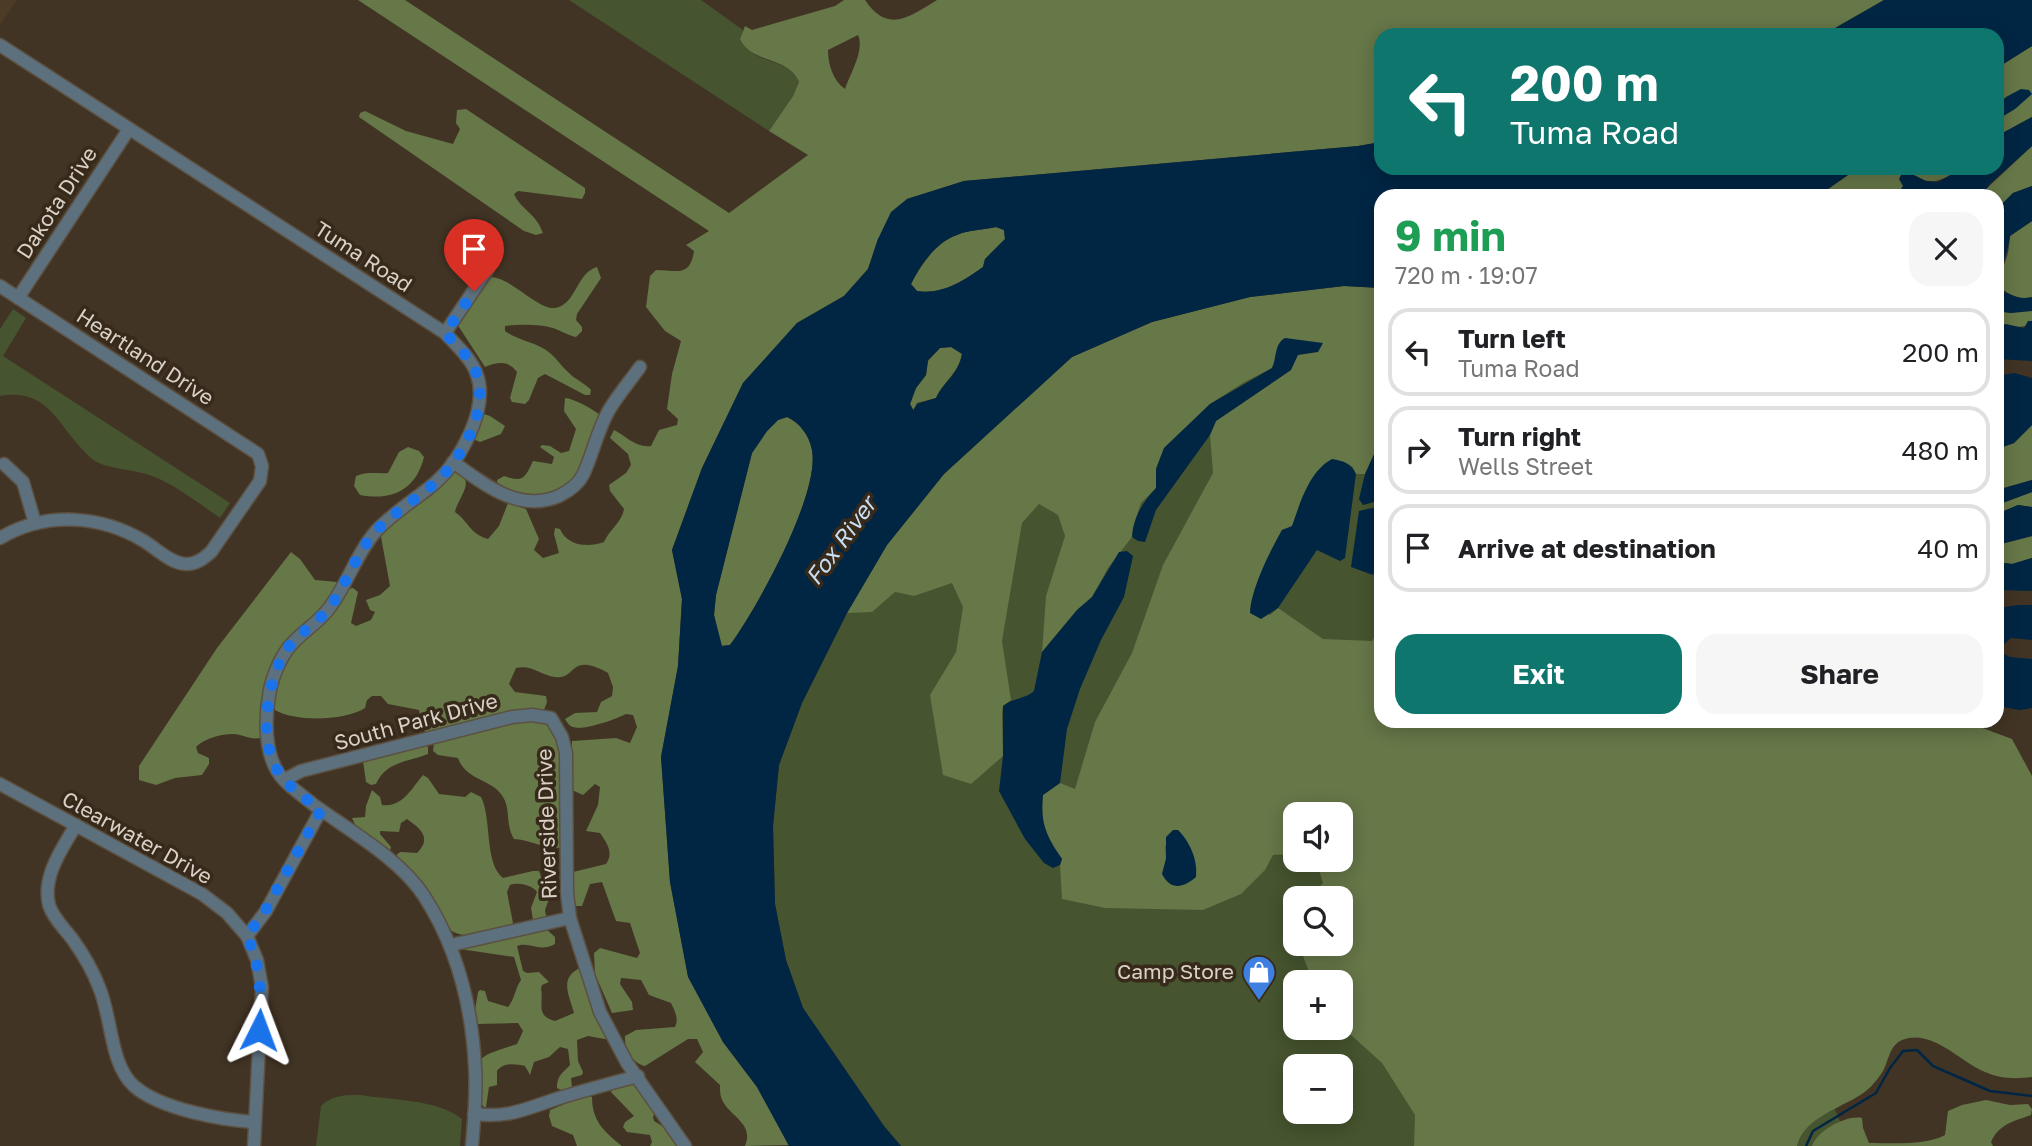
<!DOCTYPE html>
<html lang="en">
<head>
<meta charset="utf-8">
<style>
	:root { --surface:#fff; --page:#f6f6f6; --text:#202124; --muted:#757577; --line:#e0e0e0; --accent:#0f766e }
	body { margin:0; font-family:"Golos Text",sans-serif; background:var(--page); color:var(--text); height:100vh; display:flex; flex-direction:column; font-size:26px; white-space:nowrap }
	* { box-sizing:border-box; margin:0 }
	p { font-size:23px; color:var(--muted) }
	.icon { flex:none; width:38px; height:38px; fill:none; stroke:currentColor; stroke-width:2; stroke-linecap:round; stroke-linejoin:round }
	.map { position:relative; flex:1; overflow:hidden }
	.panel { position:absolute; left:1374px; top:189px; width:630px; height:539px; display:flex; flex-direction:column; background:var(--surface); border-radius:21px; box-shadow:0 4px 18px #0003 }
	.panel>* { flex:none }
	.guide { position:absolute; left:1374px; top:28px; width:630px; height:147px; border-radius:21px; box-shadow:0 4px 18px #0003; background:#0f766e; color:#fff; overflow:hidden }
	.tools { position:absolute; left:1283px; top:802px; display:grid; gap:14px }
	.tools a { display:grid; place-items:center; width:70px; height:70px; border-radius:14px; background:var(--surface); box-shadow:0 4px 18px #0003; font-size:35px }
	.pin { position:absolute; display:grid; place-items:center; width:60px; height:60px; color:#fff; margin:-72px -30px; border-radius:50% 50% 50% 0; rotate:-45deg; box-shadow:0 0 7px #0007 }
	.pin .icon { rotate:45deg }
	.me { position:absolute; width:77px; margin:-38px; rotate:3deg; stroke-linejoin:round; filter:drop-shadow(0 0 5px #0008) }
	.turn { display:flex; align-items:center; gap:24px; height:147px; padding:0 21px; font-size:32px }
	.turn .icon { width:91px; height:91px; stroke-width:2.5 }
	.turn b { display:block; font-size:49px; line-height:60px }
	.round { display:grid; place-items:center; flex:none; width:74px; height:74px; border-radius:21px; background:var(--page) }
	.overview { display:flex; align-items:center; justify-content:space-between; height:119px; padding:0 21px }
	h1 { font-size:42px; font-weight:700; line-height:52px; color:#1e9e55 }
	.cta { display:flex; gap:14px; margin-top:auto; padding:14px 21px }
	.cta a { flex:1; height:80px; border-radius:21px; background:var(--accent); color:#fff; font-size:28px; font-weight:700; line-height:80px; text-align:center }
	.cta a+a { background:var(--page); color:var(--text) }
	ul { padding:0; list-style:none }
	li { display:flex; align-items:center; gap:21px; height:88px; margin:0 14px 10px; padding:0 7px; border:4px solid var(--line); border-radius:21px }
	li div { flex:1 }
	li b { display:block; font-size:26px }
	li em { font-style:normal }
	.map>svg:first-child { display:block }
	.built { fill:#4d3c25 }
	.green { fill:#46542f; fill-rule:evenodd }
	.forest { fill:#667748; fill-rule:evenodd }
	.water { fill:#002644; fill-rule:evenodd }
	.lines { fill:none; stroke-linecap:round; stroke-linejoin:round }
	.stream { stroke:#002644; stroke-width:2.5 }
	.minor-casing { stroke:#5c5041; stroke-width:15 }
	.minor { stroke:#5d707e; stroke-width:12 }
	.route { stroke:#1a73e8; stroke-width:12; stroke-dasharray:0 21.6 }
	.labels { text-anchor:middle; stroke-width:7; stroke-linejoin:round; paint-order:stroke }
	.street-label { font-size:21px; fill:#d9d1c7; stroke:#372a1a }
	.poi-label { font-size:21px; fill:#d9d1c7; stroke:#372a1a; text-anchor:end }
	.water-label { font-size:23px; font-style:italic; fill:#c7dff5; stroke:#372a1a }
</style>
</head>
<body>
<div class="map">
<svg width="2032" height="1146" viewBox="0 0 2032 1146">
	<rect width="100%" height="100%" fill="#413424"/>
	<polygon class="built" points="0,0 17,0 0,25"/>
	<g class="green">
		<path d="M569,0H701L743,30L740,39C745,44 750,52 756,55C772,64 792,63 799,82L793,96L769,131Z"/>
		<path d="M1381,288V721L1781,987L1851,1146H901L884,1126L803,1008L786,960L775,904L773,826L779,765L802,703L847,613L887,545L944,474L1072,357ZM1295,814H1340V859H1295ZM1295,898H1340V943H1295ZM1295,982H1340V1027H1295ZM1295,1066H1340V1111H1295Z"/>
		<path d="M13,309L26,318L3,356L230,503L220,518C198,503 176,485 152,476C134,469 111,470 95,461C91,459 86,453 83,450C56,422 47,388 0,396V329Z"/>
		<path d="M360,1095C390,1100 438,1099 462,1119L460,1146H316L321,1106C333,1095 344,1095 360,1095Z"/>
	</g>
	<g class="forest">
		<path d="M358,0H405L729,213L808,155L769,131L793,96L799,82C789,56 751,64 740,39L745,26L752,30L835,6L844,0H865C888,34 909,17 937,0H1884L1823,35H1381V142L1358,146L964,181L907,199L878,239L868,269L844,296L797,323L743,383L702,468L672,550L682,599L678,666L661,757L670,882L688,976L723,1042L757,1087L789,1145L745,1146C755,1122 727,1116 721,1097C720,1094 720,1089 720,1085L695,1062L703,1052L697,1039H688L645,1066C632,1063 624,1049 625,1036L636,1030L675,1027C679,1018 675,1012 671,1003L649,995L641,980L621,978L620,984L632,1002L633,1010L612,1013L595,974L594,953L600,948L637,958L640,953L630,923L616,921L602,882L590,884L582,906H574L571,885L573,872L606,864C614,853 607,843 600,833L586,831L598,805L600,787L595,784L583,795L572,790V741L616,738L630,743L637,727L633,715L626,714C617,719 583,731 573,727C569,726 567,722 565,719L575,713L597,712L601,702L612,696L613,687L608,673C568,651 577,681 555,677C540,675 532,664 516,668L509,684L515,692L546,696L547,702L544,710L426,733L422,727L419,710L388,704L381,696H372L367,700L365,708C345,721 295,722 275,710C265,668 322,617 348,589L353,588L358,592L351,623L356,626L371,620L375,612L370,610L366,600L380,595L390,586L381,537L384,530L432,495L453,472C479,478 458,497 455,512C469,522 470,534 488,539L499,526L508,503L526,509L539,539L534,550L543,558L559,553L554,534L555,528L560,529C567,546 588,548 604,542C609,530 622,522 624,509L610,491L609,485L626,473L631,465L628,454L610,438L614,430C626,436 636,448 651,446L659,430L677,425L678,419L667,409L672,374L681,341L665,331L646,307L650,276L656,270C676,270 690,278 694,251L686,245L709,231ZM858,35C865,50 850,74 845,89C833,81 828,64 828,50Z"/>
		<polygon points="2032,46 2032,117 1997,136 1997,68"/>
		<path d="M466,109L585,188V193L582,199L518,191L514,194C521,210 536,213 543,233L536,235L524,231L359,117L360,113L365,111L406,131L453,144L460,129L456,123L457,110Z"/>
		<polygon points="2032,146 2032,186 2013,193 1997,209 1997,196 1981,196 1984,191"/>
		<path d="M1858,168H1963C1945,178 1933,188 1913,175L1896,196H1818Z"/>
		<path d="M2032,221V297C2023,299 2018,298 2010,294C1994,287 2002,272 2006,259C2009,252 2009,244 2010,236Z"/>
		<path d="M996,227L1004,230L1005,239L985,259L983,267C964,281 941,295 917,291L911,284C921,265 936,242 957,235C968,230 983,230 996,227Z"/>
		<path d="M597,267L601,278L577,314L576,320L582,327V331L576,337C567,335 562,331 553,328C540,324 519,324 505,326V331C518,341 537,342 550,353C557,359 562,367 569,373C576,380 585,383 591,390L590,395H585L545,374L538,378L529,400L525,404L512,402L510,398L517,372C508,360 498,362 485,367L457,324L489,277C512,276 541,315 559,307C577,300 577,273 597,267Z"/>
		<path d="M1344,286L1381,288V439L1365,474H1356L1352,466L1303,495L1292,527L1282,530L1251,602L1270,615L1278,608L1323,639L1372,641L1381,627V721H1964L2012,739L2032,776V1077C2015,1079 2001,1079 1985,1072C1960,1062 1932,1028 1902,1040C1889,1046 1889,1060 1883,1071C1877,1081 1867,1092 1857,1097C1835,1110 1803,1120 1797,1146H1414L1415,1115L1382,1063L1341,1026L1340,982H1313L1298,943H1340V898H1308L1323,883L1317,863L1307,859H1340V814H1295V854L1273,855L1265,870L1241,894L1203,910L1105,908L1062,899L1060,865L1062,859C1046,836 1040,823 1043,795L1060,783L1075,789L1095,722L1132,653L1163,565L1213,473L1210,435L1216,421L1291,370L1277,347V358L1272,368L1243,383L1210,404L1164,448L1156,469V488L1141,503L1133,527L1132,537L1108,568L1092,597L1077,610L1042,652L1046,596L1065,536L1058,515L1039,504L1022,523L1002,641L1011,700L1003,706L1002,713L1003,756L971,784L943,775L930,695L956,652L963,607L952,583L914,596L895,592L872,612L847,613L887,545L944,474L1072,357L1152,322L1250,297ZM1165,845L1186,885L1162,874L1166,859Z"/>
		<polygon points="2028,310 2032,311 2032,321 2028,322 2026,326 2018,327 2005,324 1997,334 1997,311 2011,313"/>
		<path d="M951,347L962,353C959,373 944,381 936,398L917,403L914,411L910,404L916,388L926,375L928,361L940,348Z"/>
		<path d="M565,398C573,398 597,411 602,417L577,479L569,488L535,499L498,486L497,480L504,476C523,483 525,478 533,461L552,464L554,457L540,447L542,445L550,446L561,453L569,451L576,429L564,411Z"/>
		<polygon points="481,413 490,416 505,426 501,434 480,442 473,439"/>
		<path d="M787,417C800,423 809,435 812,450C820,495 757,608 730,645L721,646L714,615L716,595L752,453L767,431L778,420Z"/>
		<polygon points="2032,425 2032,480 1997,490 1997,449 2014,443"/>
		<path d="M408,447L419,451L424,457C416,490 392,501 360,495L354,486L356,476C368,471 376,474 388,473L399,452Z"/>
		<polygon points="2032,492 2032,507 2018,505 1997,514 1997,505"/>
		<polygon points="2032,536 2032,558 2012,564 1997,562 1997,545"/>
		<path d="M291,552L300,559L315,580L337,582L339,587L326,609L302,630L263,698L260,738C249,740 243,734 233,734C221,734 205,738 196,747L198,753L209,758V764L202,775L175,778L156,785L139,780V766L217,648Z"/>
		<path d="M523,718L549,723L559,737L565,797L562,847C549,852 530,839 514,839C505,824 511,810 503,797C493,779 466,781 458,758L438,755L433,751L434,742Z"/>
		<path d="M425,745L428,747V754C409,762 386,761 376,784L371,785L366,782L363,761Z"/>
		<path d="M423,775L428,778L439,794L465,797L471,792L481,797C492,818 484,863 503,878L533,871H539L549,899L545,910L546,916L543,919L533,920L531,908L537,892C532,885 518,882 510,885L507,892L513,923L510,927C492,931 461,943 447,927L399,862L397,854L401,852L417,853C432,838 421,829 407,819L401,823L399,832L380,831V834L391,847L390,851L357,829L352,818L365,817L366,806L372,790L380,797L382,805C402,808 412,788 423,775Z"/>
		<path d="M544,927L555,937V944C539,953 530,941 517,946L523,971L527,973L539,972L549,982L542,985L541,988C544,1005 535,1015 555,1021L574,1013C570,997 558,978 580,968L610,1040L588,1036L577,1040L578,1061L583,1072L582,1075L571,1078L572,1087L563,1091L557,1088C557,1075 563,1073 570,1065L568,1049L560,1047L549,1057L534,1062L530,1075L525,1066C515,1064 504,1062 497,1071V1085L489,1087L486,1107H484L478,1100C478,1054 472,1059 517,1044L523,1031L518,1023L477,1024L474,1016L478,992L480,990L485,991L488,1001L508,1007C515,999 515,988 521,980L514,957L460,949L461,946Z"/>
		<polygon points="636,1083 656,1113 653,1116 654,1121 674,1133 681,1146 650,1146 652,1142 650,1135 627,1132 623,1127 625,1122 634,1116 611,1092 612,1089"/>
		<path d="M587,1095L592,1097C592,1122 605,1132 622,1146H577L573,1135L552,1126L549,1116L550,1110Z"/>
		<path d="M1986,1100L2010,1105L2028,1104L2032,1109L2031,1115C2014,1121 1999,1124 1991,1142L1993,1146H1812C1818,1130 1846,1115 1862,1118L1863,1128L1869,1143C1891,1143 1925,1146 1945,1135L1948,1111L1962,1105Z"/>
	</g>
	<g class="water">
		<polygon points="1884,0 2032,0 2032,46 1997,68 1997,35 1823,35"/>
		<polygon points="2021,89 2029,90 2032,94 2015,109 1997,120 1997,105 2006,97"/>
		<polygon points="2032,117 2032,146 1990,184 1981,196 1961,196 1956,193 1944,196 1896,196 1903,186 1899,179 1902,173 1910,173 1926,181 1938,182 1963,168 1997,168 1997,136"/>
		<path d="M1381,142V168H1858L1818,196H1381V288L1344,286L1250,297L1152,322L1072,357L944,474L887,545L847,613L802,703L779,765L773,826L775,904L786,960L803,1008L884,1126L901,1146H789L757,1087L723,1042L688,977L670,882L661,757L678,666L682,599L672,550L702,468L743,383L797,323L844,296L868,269L878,239L891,212L907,199L964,181L1358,146ZM996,227L1004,230L1005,239L985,259L983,267C964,281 941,295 917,291L911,284C920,265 936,242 957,235C968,230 984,230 996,227ZM951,347L962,354C959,374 944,381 936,398L917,404L913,410L910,404L916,388L926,375L928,360L940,348ZM787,417C800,423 809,435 812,450C820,495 757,608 730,645L722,646L714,615L716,595L752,453L767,431L778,420Z"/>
		<path d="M2032,186V221L2010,236C2008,254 1996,276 2003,291C2013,296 2021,300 2032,297V311L2011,313L1997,311V255C2001,243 1997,223 1997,209L2013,193Z"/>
		<polygon points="2028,321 2032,321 2032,361 1997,359 1997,334 2005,324 2024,328"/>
		<path d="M1285,338L1323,343L1318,352L1298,355L1291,370L1216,421L1210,435L1156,510L1145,542L1138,541L1132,537C1134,516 1142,503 1156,488V469L1164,448L1210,404L1272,368C1277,358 1274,344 1285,338Z"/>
		<polygon points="2014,373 2032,378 2032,425 2014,443 1997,449 1997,376"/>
		<polygon points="1381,439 1381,500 1363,505 1359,499 1365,474"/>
		<path d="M1332,459C1344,461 1351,463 1356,474L1345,558L1340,561L1317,550L1278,608L1261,619L1250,613C1251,589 1270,551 1282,530L1292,526C1300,504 1309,471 1332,459Z"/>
		<polygon points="2032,480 2032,492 1997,505 1997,490"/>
		<polygon points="2018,505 2032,507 2032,536 1997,545 1997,514"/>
		<polygon points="1381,506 1381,554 1373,575 1351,567 1359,511"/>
		<path d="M1127,551L1133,556L1124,597L1101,640L1080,689L1067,729L1060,783L1043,795C1040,823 1046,836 1062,859L1060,865L1053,868L1044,863L1025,839L999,791L1003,756V706C1013,698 1025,699 1034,691L1042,652L1077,610L1092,597L1119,552Z"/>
		<polygon points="2032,558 2032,591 1997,590 1997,562 2012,564"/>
		<polygon points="2018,605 2032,605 2032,640 2011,638 2000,648 2000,652 2010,657 2032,659 2032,708 2020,710 1997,706 1997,608"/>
		<path d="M1173,830H1178C1190,842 1198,860 1196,877C1183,888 1171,891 1162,874L1166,859V837Z"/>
	</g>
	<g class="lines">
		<polyline class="stream" points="1806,1146 1813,1131 1876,1093 1890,1068 1903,1051 1917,1050 1933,1066 1990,1091 2032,1096"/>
		<defs>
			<g id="minor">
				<path d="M0,45L445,333C456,345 472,359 477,375C489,409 460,461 435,483C416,499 394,512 377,530C357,552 348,583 330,607C319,623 301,632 289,647C279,660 271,680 269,696C265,718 265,749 276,769C284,784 301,794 314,805C350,831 400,859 424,896C457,947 472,1007 475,1067C477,1093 474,1120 472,1146"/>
				<path d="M0,286L258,454L262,466L260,481L211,552C204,558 197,564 187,564C171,564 157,549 144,541C100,515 46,511 0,538"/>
				<polyline points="18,298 129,129"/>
				<polyline points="445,333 488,269"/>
				<path d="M453,462C485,485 519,513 559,496C569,491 578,485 583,475C593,454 597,431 609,410C618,395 630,381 640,367"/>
				<polyline points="4,464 23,482 35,523"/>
				<polyline points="284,780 301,771 512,717 532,715 551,718 562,737 566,753 567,893 570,918 600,1012 627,1063 685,1146"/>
				<polyline points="0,784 202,894 227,913 247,936"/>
				<path d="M76,825C62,849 42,876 49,905C53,918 65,929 73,940C83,954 93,971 99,987C112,1017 110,1065 134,1086C160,1109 221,1120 255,1122"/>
				<polyline points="451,945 570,918"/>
				<path d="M474,1114C507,1118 523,1110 553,1100C581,1091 609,1084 638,1076"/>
				<polyline points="254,1146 262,987 257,960 247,936 266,911 321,810"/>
			</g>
		</defs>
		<use href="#minor" class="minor-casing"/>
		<use href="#minor" class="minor"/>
	</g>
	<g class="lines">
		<path class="route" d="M259,1030C261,991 262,972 247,936L265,911L321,810C305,798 289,788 278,771C257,741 268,677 287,649C299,632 320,622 332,604C348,580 357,552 376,531C393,513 415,500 434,484C461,460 489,411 477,375C472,359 456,345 445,333L474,291"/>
	</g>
	<defs>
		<symbol id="shop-pin" viewBox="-11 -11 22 30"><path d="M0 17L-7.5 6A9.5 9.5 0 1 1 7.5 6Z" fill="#3f7fe0" stroke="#372a1a"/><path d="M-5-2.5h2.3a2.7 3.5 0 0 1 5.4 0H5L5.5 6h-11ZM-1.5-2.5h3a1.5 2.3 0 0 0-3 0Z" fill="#fff"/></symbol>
	</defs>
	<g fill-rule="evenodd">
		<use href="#shop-pin" x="1240" y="953" width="38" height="52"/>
	</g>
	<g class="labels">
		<g class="street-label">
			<text transform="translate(57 203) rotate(-57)" y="7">Dakota Drive</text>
			<text transform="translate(363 257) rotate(33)" y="7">Tuma Road</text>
			<text transform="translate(145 357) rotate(33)" y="7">Heartland Drive</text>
			<text transform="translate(416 722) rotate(-15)" y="7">South Park Drive</text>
			<text transform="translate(547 824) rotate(-92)" y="7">Riverside Drive</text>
			<text transform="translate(137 838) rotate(29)" y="7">Clearwater Drive</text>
		</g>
		<g class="poi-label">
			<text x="1234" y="979">Camp Store</text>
		</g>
		<g class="water-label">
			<text transform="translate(841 541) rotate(-54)" y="8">Fox River</text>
		</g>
	</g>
</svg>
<div class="tools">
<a><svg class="icon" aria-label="sound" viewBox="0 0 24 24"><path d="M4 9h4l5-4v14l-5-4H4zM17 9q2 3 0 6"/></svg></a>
<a><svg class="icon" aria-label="search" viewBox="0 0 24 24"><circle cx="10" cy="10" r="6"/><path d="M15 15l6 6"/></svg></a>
<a>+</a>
<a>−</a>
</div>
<div class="pin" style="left:474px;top:291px;background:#d93025"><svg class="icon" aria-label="arrive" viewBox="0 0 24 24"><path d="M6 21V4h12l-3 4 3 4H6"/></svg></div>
<svg class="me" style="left:259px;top:1030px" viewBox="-20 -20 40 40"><path d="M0-17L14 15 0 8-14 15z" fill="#1a73e8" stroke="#fff" stroke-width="4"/></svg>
<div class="guide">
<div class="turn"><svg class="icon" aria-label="left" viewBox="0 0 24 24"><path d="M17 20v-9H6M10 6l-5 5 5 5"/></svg><div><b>200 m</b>Tuma Road</div></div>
</div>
<section class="panel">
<div class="overview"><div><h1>9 min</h1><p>720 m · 19:07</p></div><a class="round"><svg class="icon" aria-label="close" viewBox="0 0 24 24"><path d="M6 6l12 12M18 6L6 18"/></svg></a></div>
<ul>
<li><svg class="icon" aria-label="left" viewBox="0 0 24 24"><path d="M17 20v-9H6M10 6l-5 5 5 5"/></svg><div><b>Turn left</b><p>Tuma Road</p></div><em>200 m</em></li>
<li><svg class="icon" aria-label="right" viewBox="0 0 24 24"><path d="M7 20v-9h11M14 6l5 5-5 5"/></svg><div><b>Turn right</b><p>Wells Street</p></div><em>480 m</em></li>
<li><svg class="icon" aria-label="arrive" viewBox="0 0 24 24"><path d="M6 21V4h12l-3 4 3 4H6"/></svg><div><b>Arrive at destination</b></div><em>40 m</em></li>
</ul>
<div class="cta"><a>Exit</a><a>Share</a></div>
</section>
</div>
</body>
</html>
